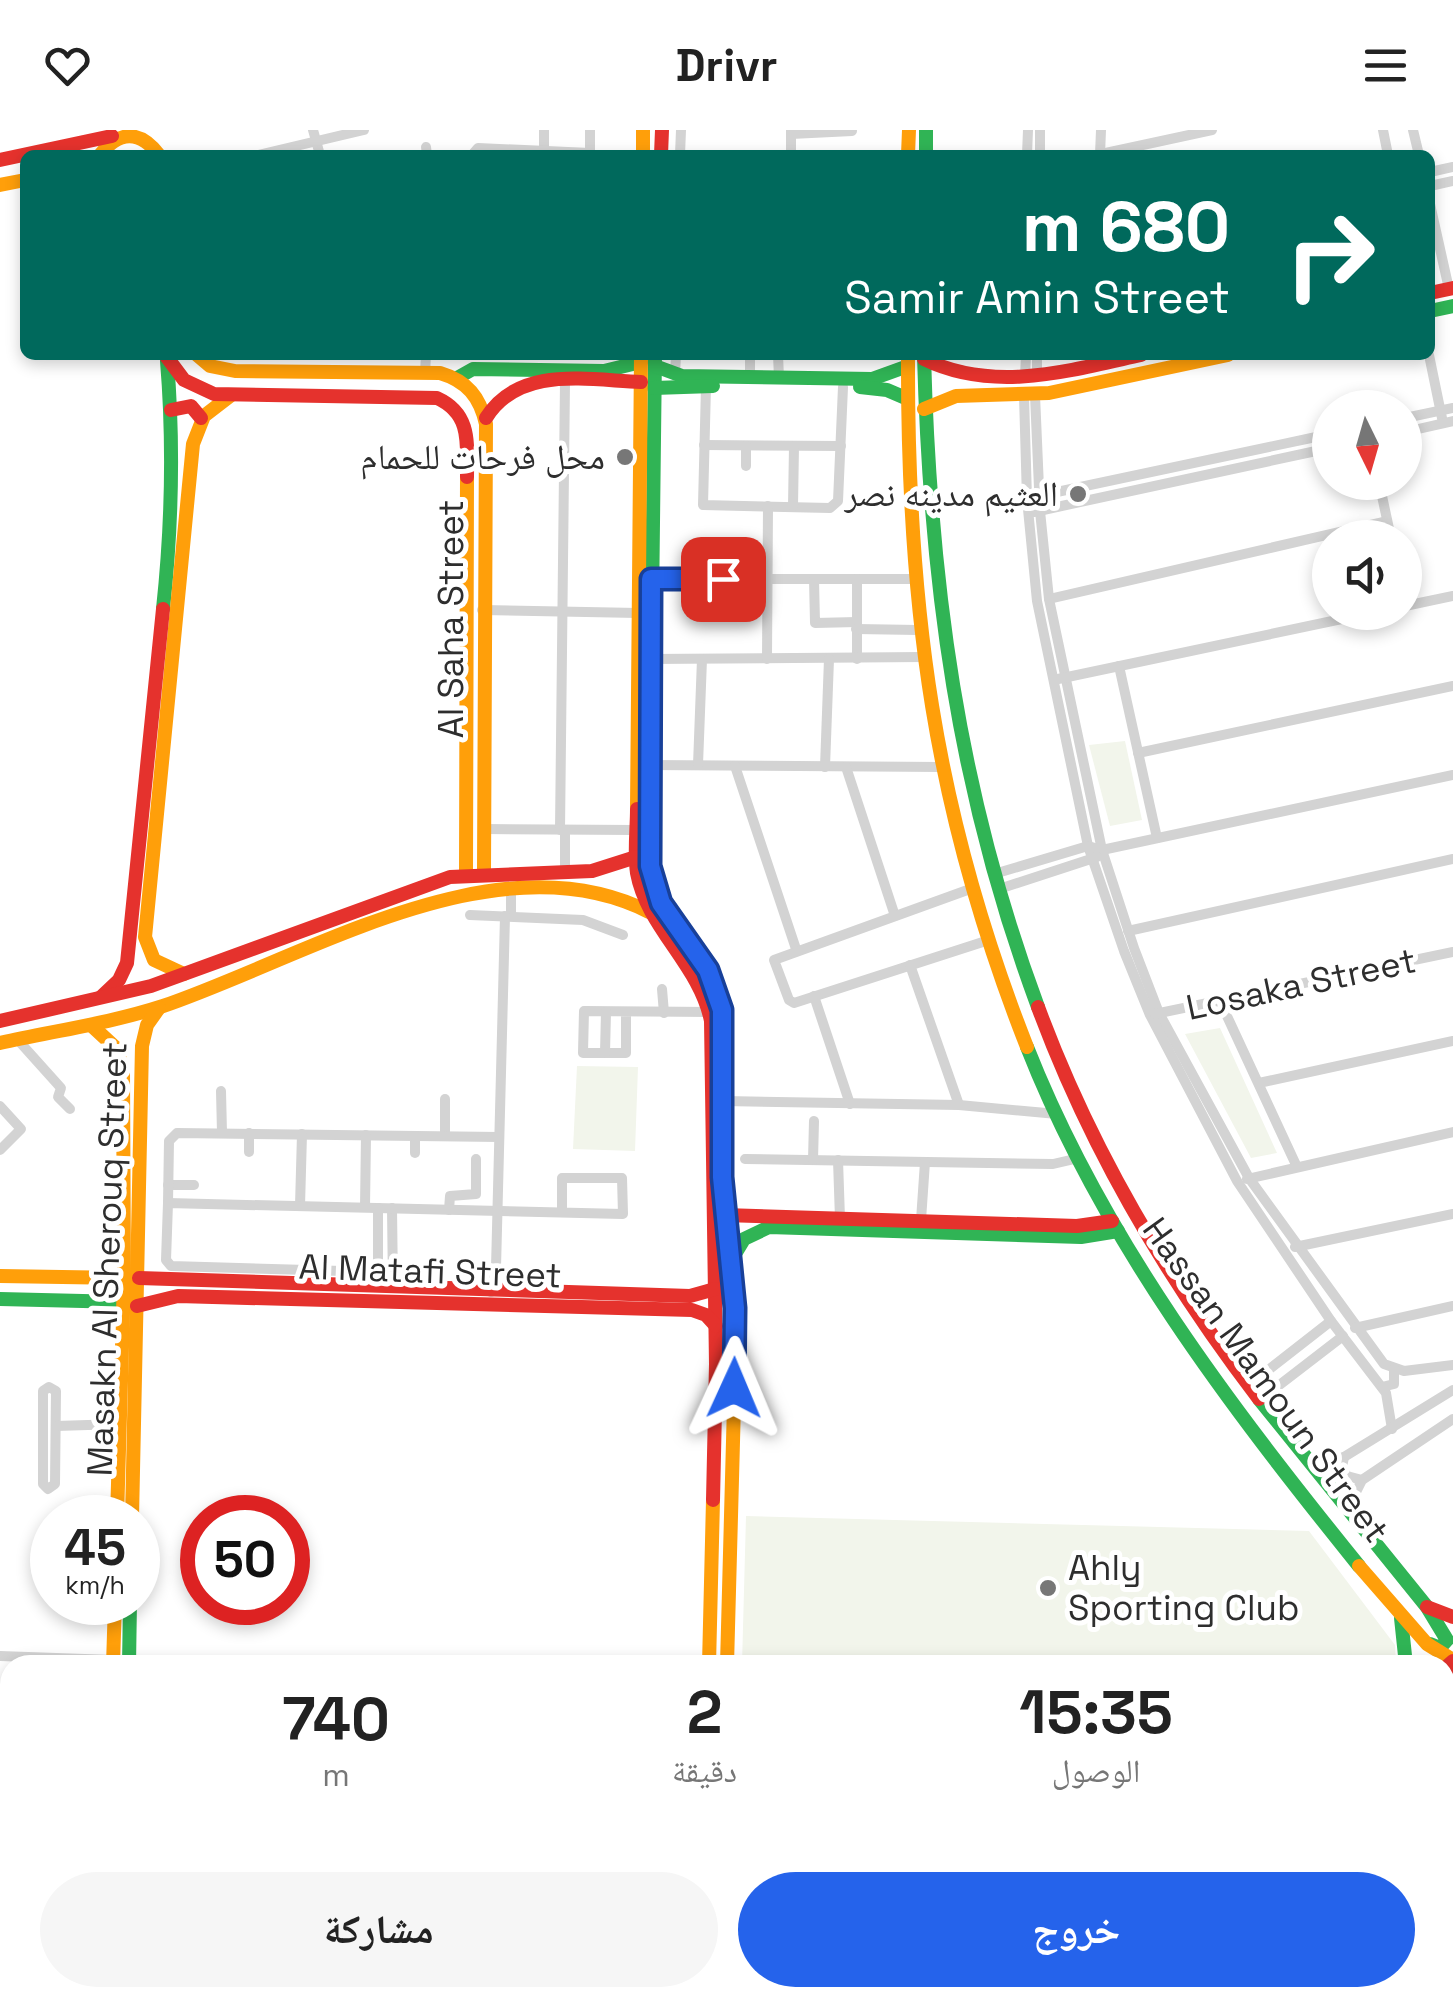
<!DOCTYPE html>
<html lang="ar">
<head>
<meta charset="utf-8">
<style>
	:root { --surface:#fff; --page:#f6f6f6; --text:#222; --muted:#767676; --accent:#2563eb }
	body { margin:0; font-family:"Space Grotesk","Noto Naskh Arabic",sans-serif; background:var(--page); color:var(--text); direction:rtl; height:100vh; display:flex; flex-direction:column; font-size:38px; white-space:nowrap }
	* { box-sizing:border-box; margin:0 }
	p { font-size:32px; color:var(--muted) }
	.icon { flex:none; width:55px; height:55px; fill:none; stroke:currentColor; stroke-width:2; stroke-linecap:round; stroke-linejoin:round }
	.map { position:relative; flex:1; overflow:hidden; direction:ltr }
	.sheet { position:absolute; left:0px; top:1525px; width:1455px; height:352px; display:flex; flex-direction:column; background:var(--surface); border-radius:30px 30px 0 0; box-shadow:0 5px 15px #0003; direction:rtl }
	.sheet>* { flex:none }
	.top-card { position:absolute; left:20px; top:20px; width:1415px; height:210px; border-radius:15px; box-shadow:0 5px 15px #0003; direction:rtl; background:#00695c; color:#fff; overflow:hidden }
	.needle { width:65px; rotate:175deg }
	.controls { position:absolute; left:1312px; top:260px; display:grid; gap:20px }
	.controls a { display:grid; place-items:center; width:110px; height:110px; border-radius:50%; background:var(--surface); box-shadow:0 5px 15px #0003; font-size:50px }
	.speed { position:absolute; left:30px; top:1365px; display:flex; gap:20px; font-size:50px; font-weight:700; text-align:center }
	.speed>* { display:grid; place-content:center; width:130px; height:130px; border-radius:50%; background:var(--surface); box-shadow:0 5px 15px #0003; line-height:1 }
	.speed small { font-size:25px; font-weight:400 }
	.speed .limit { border:15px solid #d22; background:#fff; color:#111 }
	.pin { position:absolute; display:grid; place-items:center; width:85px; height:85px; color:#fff; margin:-42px; border-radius:20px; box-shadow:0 5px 15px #0006 }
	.me { position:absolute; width:110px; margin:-55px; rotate:1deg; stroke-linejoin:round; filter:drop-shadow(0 0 8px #0008) }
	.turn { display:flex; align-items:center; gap:35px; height:210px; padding:0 40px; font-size:45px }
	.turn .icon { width:130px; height:130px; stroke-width:2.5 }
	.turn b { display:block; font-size:70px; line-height:85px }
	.eta { display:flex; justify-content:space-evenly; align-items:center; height:170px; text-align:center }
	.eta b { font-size:60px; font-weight:700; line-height:70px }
	.button { display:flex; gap:20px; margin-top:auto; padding:20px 40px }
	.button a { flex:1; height:115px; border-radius:60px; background:var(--accent); color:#fff; font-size:40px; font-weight:700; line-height:115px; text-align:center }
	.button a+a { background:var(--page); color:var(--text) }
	header { display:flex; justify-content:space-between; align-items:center; height:130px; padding:0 40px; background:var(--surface); font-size:45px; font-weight:700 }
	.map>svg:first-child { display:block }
	.green { fill:#f2f5eb }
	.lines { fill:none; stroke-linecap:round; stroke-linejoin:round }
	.street { stroke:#d3d3d3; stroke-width:10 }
	.fast { stroke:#30b455; stroke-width:14 }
	.slow { stroke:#ff9f0a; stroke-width:14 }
	.jam { stroke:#e5322d; stroke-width:14 }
	.jam-bridge { stroke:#e5322d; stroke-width:18 }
	.route-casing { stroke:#184099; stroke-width:25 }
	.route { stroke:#2563eb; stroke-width:18 }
	.poi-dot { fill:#777; stroke:#fff; stroke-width:4 }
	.labels { text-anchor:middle; stroke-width:10; stroke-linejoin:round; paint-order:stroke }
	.poi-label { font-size:35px; fill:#2e2e2e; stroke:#fff; text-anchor:end }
	.street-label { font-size:35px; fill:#2e2e2e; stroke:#fff }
</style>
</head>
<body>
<header><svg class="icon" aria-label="menu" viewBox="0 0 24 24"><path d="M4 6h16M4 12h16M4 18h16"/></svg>Drivr<svg class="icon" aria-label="heart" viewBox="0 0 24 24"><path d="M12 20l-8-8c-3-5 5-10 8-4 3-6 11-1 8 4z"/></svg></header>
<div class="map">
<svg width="1453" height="1877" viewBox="0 0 1453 1877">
	<rect width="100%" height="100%" fill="#fff"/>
	<g class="green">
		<polygon points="1125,611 1142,690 1110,696 1089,615"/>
		<polygon points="1220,898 1277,1023 1251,1028 1185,904"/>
		<polygon points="577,936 638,937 635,1021 573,1019"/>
		<polygon points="746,1386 1309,1401 1395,1515 1396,1533 742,1535"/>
	</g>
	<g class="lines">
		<g class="street">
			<polyline points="313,0 320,25"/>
			<polyline points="1383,0 1388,25"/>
			<polyline points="1413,0 1419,25"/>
			<polyline points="791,4 852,1"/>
			<polyline points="426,17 427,25"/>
			<polyline points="544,24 544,0"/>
			<polyline points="1101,24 1212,0"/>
			<polyline points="258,25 364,0"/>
			<polyline points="472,25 478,18 590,23 590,0"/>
			<polyline points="680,25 681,0"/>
			<polyline points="791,25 791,1"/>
			<polyline points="1027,25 1028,0"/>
			<polyline points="1040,25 1040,0"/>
			<polyline points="1100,25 1101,0"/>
			<polyline points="1430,42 1453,37"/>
			<polyline points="1430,56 1453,51"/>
			<polyline points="1430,74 1449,159"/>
			<polyline points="778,225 779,248"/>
			<polyline points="1429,225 1443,293"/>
			<polyline points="425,243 426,225"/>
			<polyline points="675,245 676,225"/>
			<polyline points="1037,245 1037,225"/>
			<polyline points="1025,246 1026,225"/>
			<polyline points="750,247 750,225"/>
			<polyline points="706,256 703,375 830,378 838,371 843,257"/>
			<polyline points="1035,265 1040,381 1049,469 1102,720 1134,818 1159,883 1249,1048 1384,1234 1404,1241 1453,1235"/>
			<polyline points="1024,266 1027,369 1037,471 1088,716 1124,821 1150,885 1237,1051 1331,1191 1386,1263 1392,1299"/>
			<polyline points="1405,288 1453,278"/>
			<polyline points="1405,302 1453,291"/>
			<polyline points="704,315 841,316"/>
			<polyline points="746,316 746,336"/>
			<polyline points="1379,352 1391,408"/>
			<polyline points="1038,366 1330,304"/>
			<polyline points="793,376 794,316"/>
			<polyline points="1034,382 1330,318"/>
			<polyline points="651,449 913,449"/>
			<polyline points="814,449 815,493 857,492"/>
			<polyline points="857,449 857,529"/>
			<polyline points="1049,469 1387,391"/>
			<polyline points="1405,476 1453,466"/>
			<polyline points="482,480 638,483"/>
			<polyline points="856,499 918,500"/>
			<polyline points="649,529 924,527"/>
			<polyline points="767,529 768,376"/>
			<polyline points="1119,536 1157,708"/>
			<polyline points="1058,549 1375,482"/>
			<polyline points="1138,623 1453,556"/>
			<polyline points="648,635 941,637"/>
			<polyline points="698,635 702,529"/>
			<polyline points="735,636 796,819"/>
			<polyline points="825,637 829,529"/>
			<polyline points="846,637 895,786"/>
			<polyline points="483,699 636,700"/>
			<polyline points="560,700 565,252"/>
			<polyline points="565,700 565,741"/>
			<polyline points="994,744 1088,716 1102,720 1453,645"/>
			<polyline points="973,758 774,830 789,870 794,873 989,810"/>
			<polyline points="999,759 1097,727"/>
			<polyline points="470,785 583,790 623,805"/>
			<polyline points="511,786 511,759"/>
			<polyline points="1128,801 1453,729"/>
			<polyline points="910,835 959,975"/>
			<polyline points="662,859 664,883"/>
			<polyline points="814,866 850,974"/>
			<polyline points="1220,871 1297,1037"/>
			<polyline points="626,882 626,923 583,923 584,881 711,882"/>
			<polyline points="1155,884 1453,822"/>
			<polyline points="17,909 61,958 58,967 70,979"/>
			<polyline points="605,923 606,882"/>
			<polyline points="1259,953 1453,911"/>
			<polyline points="221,961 222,1003"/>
			<polyline points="724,971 959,975 1057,984"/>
			<polyline points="0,976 21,999 0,1020"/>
			<polyline points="445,1006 445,969"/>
			<polyline points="249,1022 249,1003"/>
			<polyline points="415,1023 415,1006"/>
			<polyline points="745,1029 1053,1034 1079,1028"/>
			<polyline points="813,1030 814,991"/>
			<polyline points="838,1030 840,1089"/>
			<polyline points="1247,1049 1453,1002"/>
			<polyline points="168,1055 194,1055"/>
			<polyline points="168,1073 169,1011 177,1003 499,1007"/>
			<polyline points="300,1076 302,1004"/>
			<polyline points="365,1077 366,1005"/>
			<polyline points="392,1078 393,1157"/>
			<polyline points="449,1080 450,1066 476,1064 476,1029"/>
			<polyline points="921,1090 925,1032"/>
			<polyline points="1295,1117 1453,1084"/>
			<polyline points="378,1142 171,1136 166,1130 168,1073 623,1084 622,1048 562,1048 562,1082"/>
			<polyline points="378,1147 378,1078"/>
			<polyline points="491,1162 496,1138 505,786"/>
			<polyline points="1355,1198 1453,1176"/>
			<polyline points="1249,1255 1331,1191"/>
			<polygon points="49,1257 56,1261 55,1354 48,1359 43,1354 43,1261"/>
			<polyline points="1382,1257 1394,1254 1394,1239"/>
			<polyline points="1260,1270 1343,1206"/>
			<polyline points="56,1296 120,1294"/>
			<polyline points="1344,1327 1342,1337 1347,1346 1362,1350"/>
			<polyline points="1311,1336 1344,1327 1453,1260"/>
			<polyline points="1347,1380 1362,1350 1453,1289"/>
			<polyline points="0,1526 113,1530"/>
			<polyline points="0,1619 10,1619"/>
			<polyline points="0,1681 10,1681"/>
		</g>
		<g class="fast">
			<polyline points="926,0 926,25"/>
			<polyline points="1430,181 1453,176"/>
			<polyline points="655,225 649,726 661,773 708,840 723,890 723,1045"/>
			<path d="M924,225C930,453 958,662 1038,877"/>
			<polyline points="655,236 682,246 872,249 908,236"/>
			<polyline points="457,248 473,239 604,241 641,232"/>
			<polyline points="860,257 887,260 908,269"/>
			<polyline points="654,258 713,256"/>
			<path d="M163,479C172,395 174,316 167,231"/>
			<path d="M1027,917C1103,1110 1230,1276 1359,1436"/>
			<polyline points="730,1132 744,1109 769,1097 1081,1107 1118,1101"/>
			<polyline points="0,1169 124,1172"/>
			<polyline points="1259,1269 1427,1477 1447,1510 1440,1518 1430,1514"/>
			<polyline points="1401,1488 1406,1535"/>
			<polyline points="129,1535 130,1472"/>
		</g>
		<g class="slow">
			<polyline points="643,0 643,25"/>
			<path d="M100,25C119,0 140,0 159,25"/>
			<polyline points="908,25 909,0"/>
			<polyline points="0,55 25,50"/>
			<path d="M197,225L210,236L235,241L440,243C467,251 480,267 486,294L484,742"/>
			<path d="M908,225C907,477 934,681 1027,917"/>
			<polyline points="924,279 956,266 1049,263 1228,225"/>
			<polyline points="637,679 641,225"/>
			<polyline points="466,744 467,347"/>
			<polyline points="184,844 154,830 145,807 193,314 204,286 230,266"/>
			<polyline points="91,895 118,920 123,943 124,1148 117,1388"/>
			<path d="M0,913C54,901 111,893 163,876C307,827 498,705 649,782"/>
			<polyline points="723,1045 736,1200 727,1535"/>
			<polyline points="0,1146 124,1148"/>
			<polyline points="132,1388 142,916 147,895 159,878"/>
			<polyline points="1359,1436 1427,1514 1453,1530"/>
			<polyline points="113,1535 115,1472"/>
			<polyline points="709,1535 713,1370"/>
			<polyline points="1445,1573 1453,1566"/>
			<polyline points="103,1877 104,1868"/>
			<polyline points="1104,1877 1113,1868"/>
			<polyline points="1133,1877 1143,1868"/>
		</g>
		<g class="jam">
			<polyline points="661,25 662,0"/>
			<polyline points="0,30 112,6"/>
			<polyline points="1430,163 1453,158"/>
			<path d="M166,226L184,250L214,264L437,268C472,284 467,314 467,347"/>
			<path d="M924,229C993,263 1069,241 1141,225"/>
			<polyline points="171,280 191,276 201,288"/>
			<path d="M486,288C519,235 587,250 641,252"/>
			<path d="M637,679C637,699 634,723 637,743C647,798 700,835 711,891L716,1234L713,1370"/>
			<polyline points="101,867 119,850 127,833 163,479"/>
			<path d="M1038,877C1090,1018 1168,1150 1259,1269"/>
			<polyline points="0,891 151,856 450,747 592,741 636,727"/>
			<polyline points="724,1085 1077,1096 1112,1091"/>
			<polyline points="139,1148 690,1166 715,1159"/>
			<polyline points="137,1176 178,1166 692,1180 706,1185 716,1196"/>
			<polyline points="1427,1477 1453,1487"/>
			<polyline points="1445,1538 1453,1531"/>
			<polyline points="121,1868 121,1877"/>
			<polyline points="719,1868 719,1877"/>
			<polyline points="700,1877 701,1868"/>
		</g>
		<polyline class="jam-bridge" points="1445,1554 1453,1547"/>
	</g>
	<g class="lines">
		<defs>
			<polyline id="route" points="723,449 651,449 650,736 661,773 708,840 722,880 722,1047 735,1178 734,1258"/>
		</defs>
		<use href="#route" class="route-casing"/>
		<use href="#route" class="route"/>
	</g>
	<g class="poi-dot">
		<circle cx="625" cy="327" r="10"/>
		<circle cx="1078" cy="364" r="10"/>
		<circle cx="1048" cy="1458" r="10"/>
	</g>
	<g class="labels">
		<g class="poi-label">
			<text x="605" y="339">محل فرحات للحمام</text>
			<text x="1058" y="376">العثيم مدينه نصر</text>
			<text x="1068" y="1450" text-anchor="start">Ahly<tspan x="1068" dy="40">Sporting Club</tspan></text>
		</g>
		<g class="street-label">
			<text transform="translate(451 489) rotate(-90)" y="12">Al Saha Street</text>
			<text transform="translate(1301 854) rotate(-12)" y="12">Losaka Street</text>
			<text transform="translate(107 1129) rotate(-88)" y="12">Masakn Al Sherouq Street</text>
			<text transform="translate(430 1141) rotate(2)" y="12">Al Matafi Street</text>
			<text transform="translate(1266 1250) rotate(54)" y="12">Hassan Mamoun Street</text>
		</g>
	</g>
</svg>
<div class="controls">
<a><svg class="needle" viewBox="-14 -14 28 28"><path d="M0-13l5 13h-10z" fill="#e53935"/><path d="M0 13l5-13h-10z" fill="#767676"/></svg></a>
<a><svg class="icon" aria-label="sound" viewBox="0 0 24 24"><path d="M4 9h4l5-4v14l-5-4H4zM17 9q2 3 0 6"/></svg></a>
</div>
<div class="speed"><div>45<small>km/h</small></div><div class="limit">50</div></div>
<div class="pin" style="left:723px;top:449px;background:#d93025"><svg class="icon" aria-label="arrive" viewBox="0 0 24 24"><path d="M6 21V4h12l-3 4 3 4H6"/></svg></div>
<svg class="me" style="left:734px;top:1258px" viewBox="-20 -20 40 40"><path d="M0-17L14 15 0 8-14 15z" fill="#2563eb" stroke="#fff" stroke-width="4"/></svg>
<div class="top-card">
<div class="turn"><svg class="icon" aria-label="right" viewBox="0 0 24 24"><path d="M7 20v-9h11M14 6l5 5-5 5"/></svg><div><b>680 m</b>Samir Amin Street</div></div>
</div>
<section class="sheet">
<div class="eta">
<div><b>15:35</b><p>الوصول</p></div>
<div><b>2</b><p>دقيقة</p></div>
<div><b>740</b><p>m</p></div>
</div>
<div class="button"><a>خروج</a><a>مشاركة</a></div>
</section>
</div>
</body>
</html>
